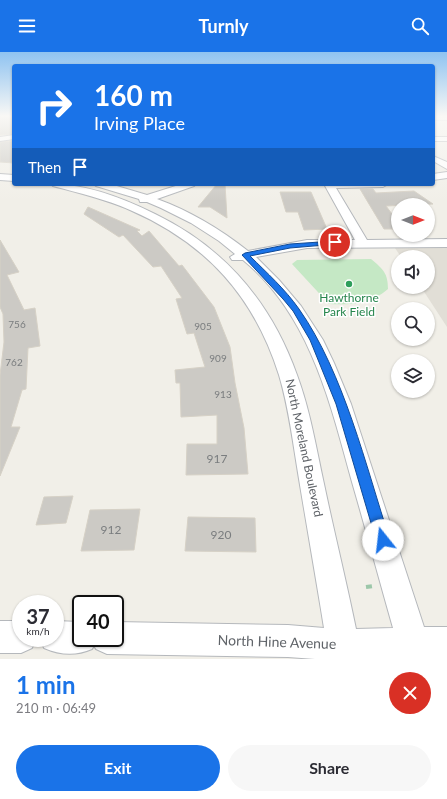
<!DOCTYPE html>
<html lang="en">
<head>
<meta charset="utf-8">
<style>
	:root { --surface:#fff; --page:#f7f7f7; --text:#2b2b33; --muted:#7c7c81; --accent:#1a73e8 }
	body { margin:0; font-family:Lato,sans-serif; background:var(--page); color:var(--text); height:100vh; display:flex; flex-direction:column; font-size:15px; white-space:nowrap }
	* { box-sizing:border-box; margin:0 }
	p { font-size:13px; color:var(--muted) }
	.icon { flex:none; width:22px; height:22px; fill:none; stroke:currentColor; stroke-width:2; stroke-linecap:round; stroke-linejoin:round }
	.map { position:relative; height:607px; overflow:hidden }
	.sheet { display:flex; flex-direction:column; background:var(--surface); flex:1 }
	.sheet>* { flex:none }
	.banner { position:absolute; left:12px; top:12px; width:423px; height:122px; border-radius:4px; box-shadow:0 1px 3px #0004; background:#1a73e8; color:#fff; overflow:hidden }
	.needle { width:26px; rotate:90deg }
	.fabs { position:absolute; left:391px; top:146px; display:grid; gap:8px }
	.fabs a { display:grid; place-items:center; width:44px; height:44px; border-radius:50%; background:var(--surface); box-shadow:0 1px 3px #0004; font-size:20px }
	.speed { position:absolute; left:12px; top:543px; display:flex; gap:8px; font-size:20px; font-weight:700; text-align:center }
	.speed>* { display:grid; place-content:center; width:52px; height:52px; border-radius:50%; background:var(--surface); box-shadow:0 1px 3px #0004; line-height:1 }
	.speed small { font-size:10px; font-weight:400 }
	.speed .limit { border:2px solid #111; border-radius:6px; background:#fff; color:#111 }
	.pin { position:absolute; display:grid; place-items:center; width:34px; height:34px; color:#fff; margin:-17px; border:2px solid #fff; border-radius:50%; box-shadow:0 1px 4px #0007 }
	.me { position:absolute; width:44px; margin:-22px; rotate:344deg; stroke-linejoin:round; filter:drop-shadow(0 0 3px #0008) }
	.turn { display:flex; align-items:center; gap:14px; height:84px; padding:0 16px; font-size:18px }
	.turn .icon { width:52px; height:52px; stroke-width:2.5 }
	.turn b { display:block; font-size:28px; line-height:34px }
	.then { display:flex; align-items:center; height:38px; padding:0 16px; background:#0003; gap:8px; font-size:15px }
	.round { display:grid; place-items:center; flex:none; width:42px; height:42px; border-radius:21px; background:var(--page) }
	.head { display:flex; align-items:center; justify-content:space-between; height:68px; padding:0 16px }
	h1 { font-size:24px; font-weight:700; line-height:30px; color:var(--accent) }
	.button { display:flex; gap:8px; margin-top:auto; padding:8px 16px }
	.button a { flex:1; height:46px; border-radius:24px; background:var(--accent); color:#fff; font-size:16px; font-weight:700; line-height:46px; text-align:center }
	.button a+a { background:var(--page); color:var(--text) }
	header { display:flex; justify-content:space-between; align-items:center; height:52px; padding:0 16px; background:var(--accent); color:#fff; font-size:18px; font-weight:700 }
	.map>svg:first-child { display:block }
	.education { fill:#e1ded6 }
	.green { fill:#c5e8c5 }
	.building { fill:#cccac5; stroke:#d6d1c6 }
	.lines { fill:none; stroke-linecap:round; stroke-linejoin:round }
	.minor-casing { stroke:#b5b8bc; stroke-width:2 }
	.path { stroke:#9cc7a9; stroke-width:4; stroke-dasharray:6 3; stroke-linecap:butt }
	.minor { fill:#fff; fill-rule:evenodd }
	.route { fill:#1a73e8; stroke:#114b97 }
	.leisure-dot { fill:#2e9e5b; stroke:#fff; stroke-width:1.5 }
	.labels { text-anchor:middle; stroke-width:3; stroke-linejoin:round; paint-order:stroke }
	.number-label { font-size:10px; fill:#7a7d7f }
	.leisure-label { font-size:12px; fill:#27864d; stroke:#fff }
	.street-label { font-size:12px; fill:#5f6368; stroke:#fff }
	.near-number-label { font-size:12px; fill:#7a7d7f }
	.near-street-label { font-size:14px; fill:#5f6368; stroke:#fff }
</style>
</head>
<body>
<header><svg class="icon" aria-label="menu" viewBox="0 0 24 24"><path d="M4 6h16M4 12h16M4 18h16"/></svg>Turnly<svg class="icon" aria-label="search" viewBox="0 0 24 24"><circle cx="10" cy="10" r="6"/><path d="M15 15l6 6"/></svg></header>
<div class="map">
<svg width="447" height="607" viewBox="0 0 447 607">
	<rect width="100%" height="100%" fill="#f1efe8"/>
	<polygon class="education" points="426,194 447,195 447,275 421,235 428,235 428,205 401,205 395,196"/>
	<path class="green" d="M371,207C383,217 388,221 388,237C371,252 351,253 329,252L292,212L297,208Z"/>
	<g class="building">
		<polygon points="0,64 14,65 14,82 0,83"/>
		<polygon points="14,89 14,111 0,110 0,90"/>
		<polygon points="217,132 225,132 227,166 210,155 198,155"/>
		<polygon points="360,137 373,137 376,141 414,139 433,152 386,154 398,170 398,177 384,177"/>
		<polygon points="280,140 311,140 327,177 304,178 298,160 286,160"/>
		<polygon points="88,155 140,178 137,179 142,184 149,179 179,214 182,213 214,255 230,295 235,331 244,376 248,422 186,423 187,392 217,392 217,363 181,365 180,331 176,331 175,318 205,315 194,281 187,282 176,247 182,246 161,214 153,215 123,183 119,185 84,162"/>
		<polygon points="0,188 19,220 7,223 24,258 35,256 40,294 28,296 26,337 22,338 11,375 20,375 0,424 0,323 4,290 3,262 0,255"/>
		<polygon points="73,444 66,471 36,473 44,445"/>
		<polygon points="140,457 134,498 81,499 90,458"/>
		<polygon points="188,465 255,466 256,500 185,499"/>
	</g>
	<g class="lines">
		<defs>
			<g id="minor">
				<rect x="433" y="64" width="14" height="4"/>
				<polygon points="14,83 14,87 0,89 0,85"/>
				<rect x="433" y="85" width="14" height="4"/>
				<polygon points="433,104 447,110 447,117 433,109"/>
				<polygon points="447,120 447,126 433,128 433,122"/>
				<polygon points="0,122 14,123 14,129 0,128"/>
				<path d="M51,132C87,132 123,146 155,162C225,196 271,250 297,323C310,358 316,395 324,432C334,480 346,528 356,577L393,576C379,527 366,478 352,430C330,350 310,263 243,208H232L230,205L235,202L219,189L191,171L161,156L147,150H140L139,147L96,134L94,132H110L147,143L182,132H196L194,134L157,147C190,159 220,177 248,199L307,188H355L324,132H388L383,135L336,136L367,188L447,187V195L307,196L256,205L279,228L301,254L323,288L334,311L351,352L424,575H447V607H315L288,605L107,602L96,597L94,593L92,597C76,604 60,603 44,596L40,586H55V569L81,570V586H115V570L288,573L324,576C316,526 307,476 299,427C293,392 289,356 279,323C254,244 206,191 130,158C105,147 79,141 53,134Z"/>
				<polygon points="0,569 21,569 21,586 36,586 32,596 21,601 0,601"/>
			</g>
		</defs>
		<use href="#minor" class="minor-casing"/>
		<polyline class="path" points="366,535 373,534"/>
		<use href="#minor" class="minor"/>
	</g>
	<linearGradient id="sky" x2="0" y2="1"><stop stop-color="#8fc3f1"/><stop offset="0.43" stop-color="#f9f8f5"/><stop offset="1" stop-color="#f9f8f5" stop-opacity="0"/></linearGradient>
	<rect width="447" height="149" fill="url(#sky)"/>
	<path class="route" d="M335,189H337V192L290,196L250,204C267,221 285,237 299,257C344,321 366,415 390,488L388,493L383,495L378,493L376,488L336,352L310,288L293,259L283,247L242,203L245,201L290,192Z"/>
	<circle class="leisure-dot" cx="349" cy="232" r="4"/>
	<g class="labels">
		<g class="number-label">
			<text x="17" y="276">756</text>
			<text x="203" y="278">905</text>
			<text x="218" y="310">909</text>
			<text x="14" y="314">762</text>
			<text x="223" y="346">913</text>
		</g>
		<g class="leisure-label">
			<text x="349" y="250">Hawthorne<tspan x="349" dy="14">Park Field</tspan></text>
		</g>
		<g class="street-label">
			<text transform="translate(304 396) rotate(78)" y="4">North Moreland Boulevard</text>
		</g>
		<g class="near-number-label">
			<text x="217" y="411">917</text>
			<text x="111" y="482">912</text>
			<text x="221" y="487">920</text>
		</g>
		<g class="near-street-label">
			<text transform="translate(277 590) rotate(2)" y="5">North Hine Avenue</text>
		</g>
	</g>
</svg>
<div class="fabs">
<a><svg class="needle" viewBox="-14 -14 28 28"><path d="M0-13l5 13h-10z" fill="#e53935"/><path d="M0 13l5-13h-10z" fill="#7c7c81"/></svg></a>
<a><svg class="icon" aria-label="sound" viewBox="0 0 24 24"><path d="M4 9h4l5-4v14l-5-4H4zM17 9q2 3 0 6"/></svg></a>
<a><svg class="icon" aria-label="search" viewBox="0 0 24 24"><circle cx="10" cy="10" r="6"/><path d="M15 15l6 6"/></svg></a>
<a><svg class="icon" aria-label="layers" viewBox="0 0 24 24"><path d="M12 4l9 5-9 5-9-5zM3 14l9 5 9-5"/></svg></a>
</div>
<div class="speed"><div>37<small>km/h</small></div><div class="limit">40</div></div>
<div class="pin" style="left:335px;top:190px;background:#d93025"><svg class="icon" aria-label="arrive" viewBox="0 0 24 24"><path d="M6 21V4h12l-3 4 3 4H6"/></svg></div>
<svg class="me" style="left:383px;top:488px" viewBox="-20 -20 40 40"><circle r="19" fill="#fff"/><path d="M0-13L10 11 0 6-10 11z" fill="#1a73e8"/></svg>
<div class="banner">
<div class="turn"><svg class="icon" aria-label="right" viewBox="0 0 24 24"><path d="M7 20v-9h11M14 6l5 5-5 5"/></svg><div><b>160 m</b>Irving Place</div></div>
<div class="then">Then<svg class="icon" aria-label="arrive" viewBox="0 0 24 24"><path d="M6 21V4h12l-3 4 3 4H6"/></svg></div>
</div>
</div>
<section class="sheet">
<div class="head"><div><h1>1 min</h1><p>210 m · 06:49</p></div><a class="round" style="background:#d93025;color:#fff"><svg class="icon" aria-label="close" viewBox="0 0 24 24"><path d="M6 6l12 12M18 6L6 18"/></svg></a></div>
<div class="button"><a>Exit</a><a>Share</a></div>
</section>
</body>
</html>
